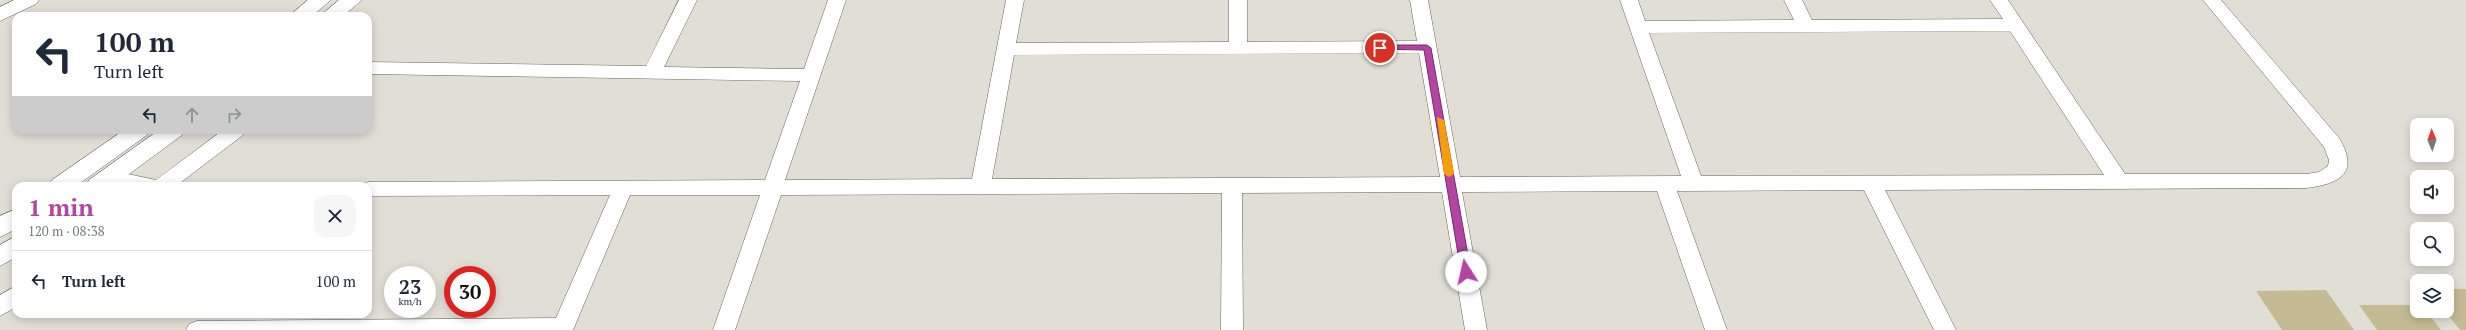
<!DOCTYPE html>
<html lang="en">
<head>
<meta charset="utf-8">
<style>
	:root { --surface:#fff; --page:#f6f6f7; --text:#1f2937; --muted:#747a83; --line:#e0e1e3; --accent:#b344a2 }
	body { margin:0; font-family:"PT Serif",serif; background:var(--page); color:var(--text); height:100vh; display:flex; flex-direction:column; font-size:15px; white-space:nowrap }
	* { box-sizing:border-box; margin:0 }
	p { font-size:13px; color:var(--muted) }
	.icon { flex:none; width:22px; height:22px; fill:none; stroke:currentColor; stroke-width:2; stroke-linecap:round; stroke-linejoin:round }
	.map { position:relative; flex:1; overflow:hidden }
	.panel { position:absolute; left:12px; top:182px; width:360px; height:136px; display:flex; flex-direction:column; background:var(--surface); border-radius:12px; box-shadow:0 2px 10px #0003 }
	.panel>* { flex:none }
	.guide { position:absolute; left:12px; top:12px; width:360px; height:122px; border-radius:12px; box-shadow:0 2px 10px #0003; background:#fff; color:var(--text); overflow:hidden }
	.needle { width:26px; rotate:358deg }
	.tools { position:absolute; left:2410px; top:118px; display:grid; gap:8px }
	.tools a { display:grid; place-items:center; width:44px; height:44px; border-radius:8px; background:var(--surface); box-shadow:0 2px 10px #0003; font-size:20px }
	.speed { position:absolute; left:384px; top:266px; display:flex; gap:8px; font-size:20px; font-weight:700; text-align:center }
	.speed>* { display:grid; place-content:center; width:52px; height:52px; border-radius:50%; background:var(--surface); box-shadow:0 2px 10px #0003; line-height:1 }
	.speed small { font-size:10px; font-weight:400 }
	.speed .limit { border:6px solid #d22; background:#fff; color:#111 }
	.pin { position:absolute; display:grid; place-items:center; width:34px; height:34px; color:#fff; margin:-17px; border:2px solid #fff; border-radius:50%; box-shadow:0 1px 4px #0007 }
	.me { position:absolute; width:44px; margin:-22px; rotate:350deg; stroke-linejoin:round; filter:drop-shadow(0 0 3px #0008) }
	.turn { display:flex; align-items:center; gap:14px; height:84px; padding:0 16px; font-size:18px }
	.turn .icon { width:52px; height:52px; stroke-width:2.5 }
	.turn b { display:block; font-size:28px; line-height:34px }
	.lanes { display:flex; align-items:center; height:38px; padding:0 16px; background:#0003; justify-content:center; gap:20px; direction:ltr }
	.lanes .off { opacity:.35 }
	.round { display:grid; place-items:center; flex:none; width:42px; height:42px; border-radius:12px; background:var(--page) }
	.head { display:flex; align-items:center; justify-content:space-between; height:68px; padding:0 16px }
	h1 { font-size:24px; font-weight:800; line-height:30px; color:var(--accent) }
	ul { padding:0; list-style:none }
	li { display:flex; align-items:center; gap:12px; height:60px; padding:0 16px; border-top:1px solid var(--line) }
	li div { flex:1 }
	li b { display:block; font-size:15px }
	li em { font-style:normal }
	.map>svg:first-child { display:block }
	.green { fill:#c4bb95 }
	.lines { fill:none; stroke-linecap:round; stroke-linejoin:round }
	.street-casing { stroke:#67655e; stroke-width:1 }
	.secondary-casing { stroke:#67655e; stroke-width:1 }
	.street { fill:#fff; fill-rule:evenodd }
	.secondary { fill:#fff; fill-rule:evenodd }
	.route { fill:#b344a2; stroke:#742c69 }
	.slow { fill:#f59e0b }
</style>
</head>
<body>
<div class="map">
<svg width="2466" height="330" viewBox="0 0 2466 330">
	<rect width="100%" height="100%" fill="#e0ded5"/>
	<g class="green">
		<polygon points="2447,289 2466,289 2466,330 2460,330 2445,311 2447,311"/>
		<polygon points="2326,290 2354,330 2282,330 2256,291"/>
		<polygon points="2359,305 2417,305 2417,311 2426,311 2441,330 2377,330"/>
	</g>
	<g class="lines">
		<defs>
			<g id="street">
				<path d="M679,0H697L664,67L804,69L828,0H846L785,180L972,179L1006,0H1024L1016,43L1229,42V0H1247V42L1417,41L1410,0H1428L1460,177L1681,176L1620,0H1638L1645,21L1794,20L1784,0H1802L1812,20L2003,19L1990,0H2008L2125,174H2306L2319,172L2328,166L2329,160L2324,147L2203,0H2221L2339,138C2360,173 2340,184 2306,188L1885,190L1956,330H1934L1864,190L1677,191L1727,330H1705L1657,191L1462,192L1487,330H1465L1442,192L1242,193L1243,330H1221L1222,193L781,195L735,330H713L760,195H630L573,330H186L189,324L197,321L556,318L610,195L368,196V186H360L368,182L765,180L800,81L368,74V62L646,66ZM2010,31L2104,175L1701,176L1649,33ZM1419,53L1440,177L992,179L1014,55Z"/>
				<polygon points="223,130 246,130 243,135 176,186 118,186 102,182 99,177 102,172 109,170 156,180"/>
				<polygon points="16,286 16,307 0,316 0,295"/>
			</g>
			<g id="secondary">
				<polygon points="14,0 39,0 36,4 0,21 0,7"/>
				<polygon points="308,0 331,0 312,16 289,16"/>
				<polygon points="339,0 362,0 343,16 320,16"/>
				<polygon points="124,130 150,130 147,135 76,186 49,186 52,180"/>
				<polygon points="159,130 185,130 182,135 113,186 86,186 89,180"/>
				<polygon points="16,209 16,229 0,237 0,216"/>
				<polygon points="16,236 16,257 0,266 0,245"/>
			</g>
		</defs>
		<use href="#street" class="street-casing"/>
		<use href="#secondary" class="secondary-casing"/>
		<use href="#street" class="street"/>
		<use href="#secondary" class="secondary"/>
	</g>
	<polygon class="route" points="1380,45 1427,45 1431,48 1471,272 1469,274 1462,274 1461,272 1424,50 1377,49 1376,48"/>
	<polygon class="slow" points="1437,117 1444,120 1454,174 1449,177 1444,174"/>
</svg>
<div class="tools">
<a><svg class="needle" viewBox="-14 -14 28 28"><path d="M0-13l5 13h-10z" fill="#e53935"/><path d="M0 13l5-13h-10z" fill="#747a83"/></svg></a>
<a><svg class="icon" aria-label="sound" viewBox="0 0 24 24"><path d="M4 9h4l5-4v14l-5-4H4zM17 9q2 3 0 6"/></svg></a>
<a><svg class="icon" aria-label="search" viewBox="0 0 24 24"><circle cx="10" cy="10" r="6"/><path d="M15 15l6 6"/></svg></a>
<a><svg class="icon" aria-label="layers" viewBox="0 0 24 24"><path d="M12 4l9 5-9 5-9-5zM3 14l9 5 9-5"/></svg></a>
</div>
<div class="speed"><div>23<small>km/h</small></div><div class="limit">30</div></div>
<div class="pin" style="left:1380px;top:48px;background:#d93025"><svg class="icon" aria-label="arrive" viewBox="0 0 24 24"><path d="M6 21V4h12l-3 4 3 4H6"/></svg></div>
<svg class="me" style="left:1466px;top:272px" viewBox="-20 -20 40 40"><circle r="19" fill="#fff"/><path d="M0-13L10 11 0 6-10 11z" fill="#b344a2"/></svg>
<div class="guide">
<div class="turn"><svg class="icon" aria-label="left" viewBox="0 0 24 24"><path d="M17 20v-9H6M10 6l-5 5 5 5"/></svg><div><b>100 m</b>Turn left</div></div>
<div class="lanes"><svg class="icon" aria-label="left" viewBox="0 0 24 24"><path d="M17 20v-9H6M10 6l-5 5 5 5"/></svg><svg class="icon off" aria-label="ahead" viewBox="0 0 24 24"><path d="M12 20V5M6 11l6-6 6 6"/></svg><svg class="icon off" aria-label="right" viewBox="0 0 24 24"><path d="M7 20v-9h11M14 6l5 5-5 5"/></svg></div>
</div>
<section class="panel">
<div class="head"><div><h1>1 min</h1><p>120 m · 08:38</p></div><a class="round"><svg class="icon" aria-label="close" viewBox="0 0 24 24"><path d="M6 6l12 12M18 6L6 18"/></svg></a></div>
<ul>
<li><svg class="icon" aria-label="left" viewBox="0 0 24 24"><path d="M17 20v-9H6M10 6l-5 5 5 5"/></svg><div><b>Turn left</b></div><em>100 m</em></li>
</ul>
</section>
</div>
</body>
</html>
